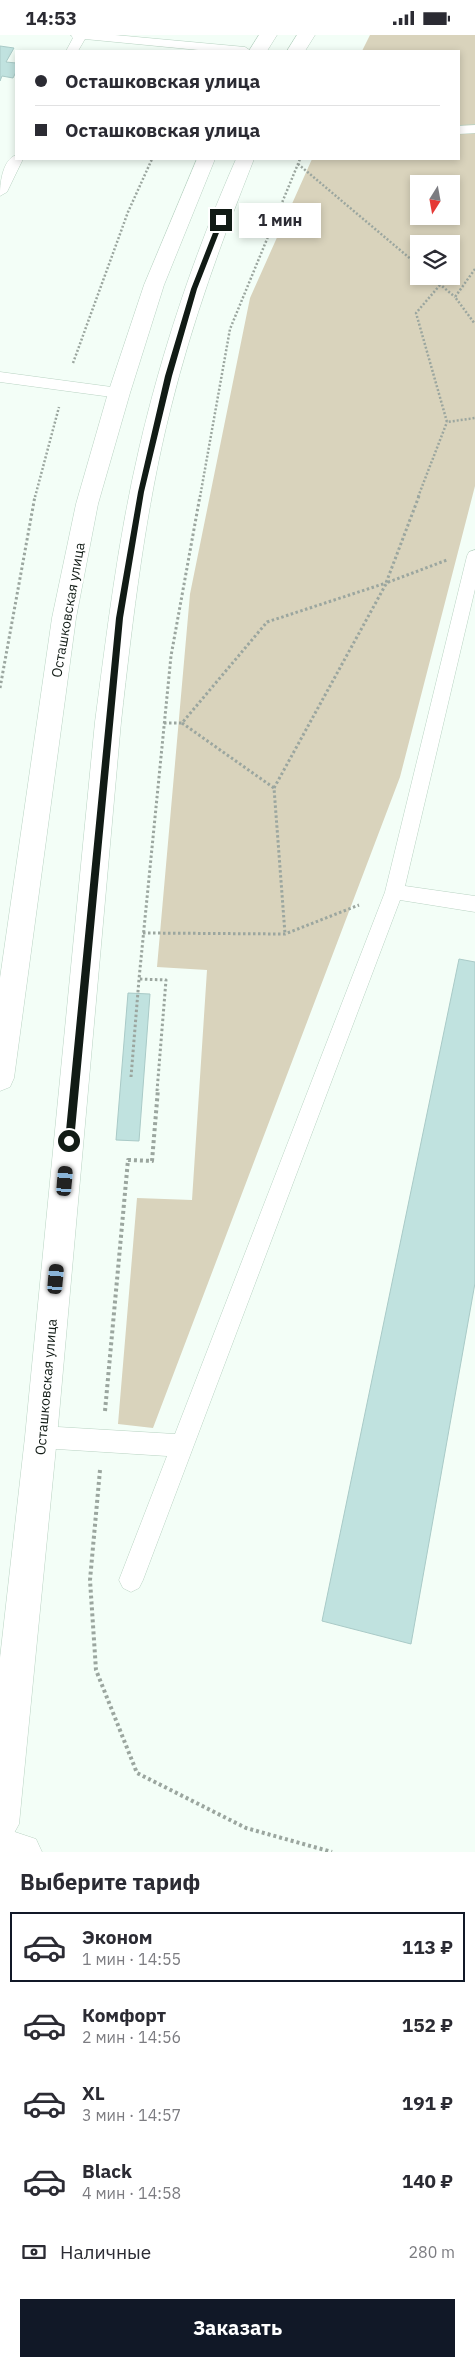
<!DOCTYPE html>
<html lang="ru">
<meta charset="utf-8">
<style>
:root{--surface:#fff;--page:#f7f7f7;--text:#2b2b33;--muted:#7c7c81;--line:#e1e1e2;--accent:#111827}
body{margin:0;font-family:"IBM Plex Sans",sans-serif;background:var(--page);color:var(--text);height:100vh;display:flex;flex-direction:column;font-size:19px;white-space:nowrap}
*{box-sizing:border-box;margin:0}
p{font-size:16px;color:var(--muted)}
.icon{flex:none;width:28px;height:28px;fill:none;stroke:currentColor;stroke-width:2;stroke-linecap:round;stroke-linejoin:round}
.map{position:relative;height:1817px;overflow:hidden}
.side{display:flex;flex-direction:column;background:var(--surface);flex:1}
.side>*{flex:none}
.hud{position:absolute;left:15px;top:15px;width:445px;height:110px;border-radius:0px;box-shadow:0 2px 8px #0003;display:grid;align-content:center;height:110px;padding:0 20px;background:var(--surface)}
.needle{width:32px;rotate:191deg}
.controls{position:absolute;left:410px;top:140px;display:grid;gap:10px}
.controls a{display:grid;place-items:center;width:50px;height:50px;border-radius:0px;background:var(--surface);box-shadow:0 2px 8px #0003;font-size:25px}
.end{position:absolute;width:22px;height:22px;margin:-11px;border:6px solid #111b15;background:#fff;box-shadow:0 0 0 2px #fff}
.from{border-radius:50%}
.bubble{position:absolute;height:35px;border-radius:0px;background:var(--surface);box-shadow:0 2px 8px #0003;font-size:16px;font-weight:700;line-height:35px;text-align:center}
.car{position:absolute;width:15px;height:30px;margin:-15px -8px;border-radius:6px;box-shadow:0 0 4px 1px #0007;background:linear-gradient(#222 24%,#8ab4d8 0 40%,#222 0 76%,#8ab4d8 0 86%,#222 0)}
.hud b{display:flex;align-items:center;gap:18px;height:48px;font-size:19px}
.hud b+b{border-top:1px solid var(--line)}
.hud i{width:12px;height:12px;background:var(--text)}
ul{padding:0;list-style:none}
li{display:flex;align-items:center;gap:15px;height:70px;margin:0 10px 8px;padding:0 10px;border:2px solid transparent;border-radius:0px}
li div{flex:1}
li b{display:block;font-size:19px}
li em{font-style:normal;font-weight:700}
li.active{border-color:var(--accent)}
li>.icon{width:45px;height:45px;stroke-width:1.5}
h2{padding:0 20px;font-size:22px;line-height:60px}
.pay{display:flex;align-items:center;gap:12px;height:55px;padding:0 20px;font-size:19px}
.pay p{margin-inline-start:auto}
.cta{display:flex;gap:10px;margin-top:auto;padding:10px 20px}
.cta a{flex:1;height:58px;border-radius:0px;background:var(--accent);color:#fff;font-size:20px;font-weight:700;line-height:58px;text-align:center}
.status{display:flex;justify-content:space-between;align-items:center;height:35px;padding:0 25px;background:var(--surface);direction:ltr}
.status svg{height:14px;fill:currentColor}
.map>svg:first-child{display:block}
.green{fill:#d9d3bc;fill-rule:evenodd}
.building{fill:#c0e2df;stroke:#a9cac7}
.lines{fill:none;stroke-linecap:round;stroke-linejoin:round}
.service-casing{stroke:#b9d3c3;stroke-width:1}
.tertiary-casing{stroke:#b9d3c3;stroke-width:1}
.secondary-casing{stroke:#b9d3c3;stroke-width:1}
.path-far2{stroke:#9ba69f;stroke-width:2.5;stroke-dasharray:2 2;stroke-linecap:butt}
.path-far1{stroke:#9ba69f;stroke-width:3;stroke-dasharray:2.5 2.5;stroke-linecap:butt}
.path{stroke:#9ba69f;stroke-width:4;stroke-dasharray:3 3;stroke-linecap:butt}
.service{fill:#fff;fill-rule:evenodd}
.tertiary{fill:#fff;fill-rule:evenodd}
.secondary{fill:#fff;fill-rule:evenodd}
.route{fill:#111b15}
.labels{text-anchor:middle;stroke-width:5;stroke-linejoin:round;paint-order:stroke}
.street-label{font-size:14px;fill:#111b15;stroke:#fff}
</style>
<div class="status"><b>14:53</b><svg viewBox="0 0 49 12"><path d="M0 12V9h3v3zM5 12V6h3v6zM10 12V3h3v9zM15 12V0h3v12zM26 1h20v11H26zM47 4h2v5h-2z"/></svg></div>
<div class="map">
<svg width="475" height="1817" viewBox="0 0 475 1817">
<rect width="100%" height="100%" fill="#f3fef7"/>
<path class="green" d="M370,0h105v451l-75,291 -247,651 -35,-4 19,-226 55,2 15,-230 -50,-3 33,-373 60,-296 62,-139h147v-108h-97zM419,149h32v32h-32zM419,209h32v32h-32z"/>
<g class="building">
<polygon points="0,11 14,13 6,27 16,28 16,37 13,43 2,41 0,46"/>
<polygon points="459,924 475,927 475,1248 411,1609 322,1586"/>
<polygon points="128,958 150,959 139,1106 116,1105"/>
</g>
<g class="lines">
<defs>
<g id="service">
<polygon points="71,0 115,0 245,12 251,16 209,16 85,4 78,16 66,16 73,3"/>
<polygon points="475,90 475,98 459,99 459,91"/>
<path d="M16,120v4h7l-16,33 -7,4c0,-12 2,-36 16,-41z"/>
<polygon points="0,337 119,353 126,358 119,363 0,347"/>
<polygon points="475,515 475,554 405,851 475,861 475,877 400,865 143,1545 139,1553 131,1557 123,1553 119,1545 167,1421 41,1413 33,1410 30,1402 33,1394 41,1391 175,1399 385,857 467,521 469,517"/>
</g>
<polygon id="tertiary" points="0,1792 36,1804 42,1817 0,1817"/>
<g id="secondary">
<polygon points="259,0 277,0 267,16 249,16"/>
<polygon points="297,0 315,0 305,16 287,16"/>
<polygon points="197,124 215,124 164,250 130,358 98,469 76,583 14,1043 10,1052 0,1056 0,943 52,583 76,469 108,358 144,250"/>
<path d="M236,124h18c-32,81 -62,163 -83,248 -26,103 -38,210 -50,315l-64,715 -38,387 -7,13 7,15h-19v-194l25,-221 70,-715c12,-91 23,-183 44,-273 23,-99 56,-197 97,-290z"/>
</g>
</defs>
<use href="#service" class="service-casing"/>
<use href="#tertiary" class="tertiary-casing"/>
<use href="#secondary" class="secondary-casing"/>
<g class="path-far2">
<polyline points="298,129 419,231"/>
<polyline points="475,234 455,262 475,289"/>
<polyline points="430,241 455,262"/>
<polyline points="440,250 416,278 447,387 475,383"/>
<polyline points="73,328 128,177 152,124"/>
<polyline points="35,462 59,372"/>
<polyline points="200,462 230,294 300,124"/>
<polyline points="418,462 447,387"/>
</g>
<g class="path-far1">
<polyline points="419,461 386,548 447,525"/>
<polyline points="0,653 35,461"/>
<polyline points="164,688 182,688 267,587 386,548"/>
<polyline points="182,688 274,753 285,899"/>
<polyline points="274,753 386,549"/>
<polyline points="143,898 285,899 359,870"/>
<polyline points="131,1042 139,944"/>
<polyline points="157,1056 166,945 139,944 171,621 200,461"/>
</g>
<g class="path">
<polyline points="105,1376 128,1125 152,1126 158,1054"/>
<polyline points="100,1435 90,1545 96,1635 137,1738 246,1793 332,1817"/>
</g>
<use href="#service" class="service"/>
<use href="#tertiary" class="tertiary"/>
<use href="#secondary" class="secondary"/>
</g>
<polygon class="route" points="221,183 224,185 197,254 172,341 144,457 123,583 74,1106 69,1110 65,1106 116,583 138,457 165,341 191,254 218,185"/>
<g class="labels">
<g class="street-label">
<text transform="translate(68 575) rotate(-80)" y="5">Осташковская улица</text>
<text transform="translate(46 1352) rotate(-85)" y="5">Осташковская улица</text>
</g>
</g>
</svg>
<div class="controls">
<a><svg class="needle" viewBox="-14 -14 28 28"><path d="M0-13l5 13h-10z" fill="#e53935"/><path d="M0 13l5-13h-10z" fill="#7c7c81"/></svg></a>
<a><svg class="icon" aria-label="layers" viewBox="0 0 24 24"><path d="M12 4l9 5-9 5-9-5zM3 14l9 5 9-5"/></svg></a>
</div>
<i class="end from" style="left:69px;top:1106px"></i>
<i class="end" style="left:221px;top:185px"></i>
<div class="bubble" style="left:239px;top:168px;width:82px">1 мин</div>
<i class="car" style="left:65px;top:1146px;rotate:5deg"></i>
<i class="car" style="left:56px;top:1244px;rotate:5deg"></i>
<div class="hud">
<b><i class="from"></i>Осташковская улица</b>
<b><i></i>Осташковская улица</b>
</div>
</div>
<section class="side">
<h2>Выберите тариф</h2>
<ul>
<li class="active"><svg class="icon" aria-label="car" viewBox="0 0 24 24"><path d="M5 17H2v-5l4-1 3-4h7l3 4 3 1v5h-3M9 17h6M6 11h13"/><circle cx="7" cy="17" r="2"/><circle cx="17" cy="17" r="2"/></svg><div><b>Эконом</b><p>1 мин · 14:55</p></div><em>113 ₽</em></li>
<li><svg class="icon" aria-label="car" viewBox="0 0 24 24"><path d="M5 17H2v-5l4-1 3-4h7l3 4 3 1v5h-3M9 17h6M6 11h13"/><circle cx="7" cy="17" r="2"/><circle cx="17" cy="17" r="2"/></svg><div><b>Комфорт</b><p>2 мин · 14:56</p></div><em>152 ₽</em></li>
<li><svg class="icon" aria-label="car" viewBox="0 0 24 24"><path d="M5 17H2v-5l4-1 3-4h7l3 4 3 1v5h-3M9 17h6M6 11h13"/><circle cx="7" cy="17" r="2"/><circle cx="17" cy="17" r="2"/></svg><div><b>XL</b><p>3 мин · 14:57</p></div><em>191 ₽</em></li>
<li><svg class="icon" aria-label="car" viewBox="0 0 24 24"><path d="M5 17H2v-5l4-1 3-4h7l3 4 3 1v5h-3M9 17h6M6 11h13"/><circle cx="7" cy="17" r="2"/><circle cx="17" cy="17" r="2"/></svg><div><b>Black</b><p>4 мин · 14:58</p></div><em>140 ₽</em></li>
</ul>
<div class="pay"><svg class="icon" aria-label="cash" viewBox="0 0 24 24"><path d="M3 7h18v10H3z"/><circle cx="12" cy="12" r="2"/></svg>Наличные<p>280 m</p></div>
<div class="cta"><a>Заказать</a></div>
</section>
